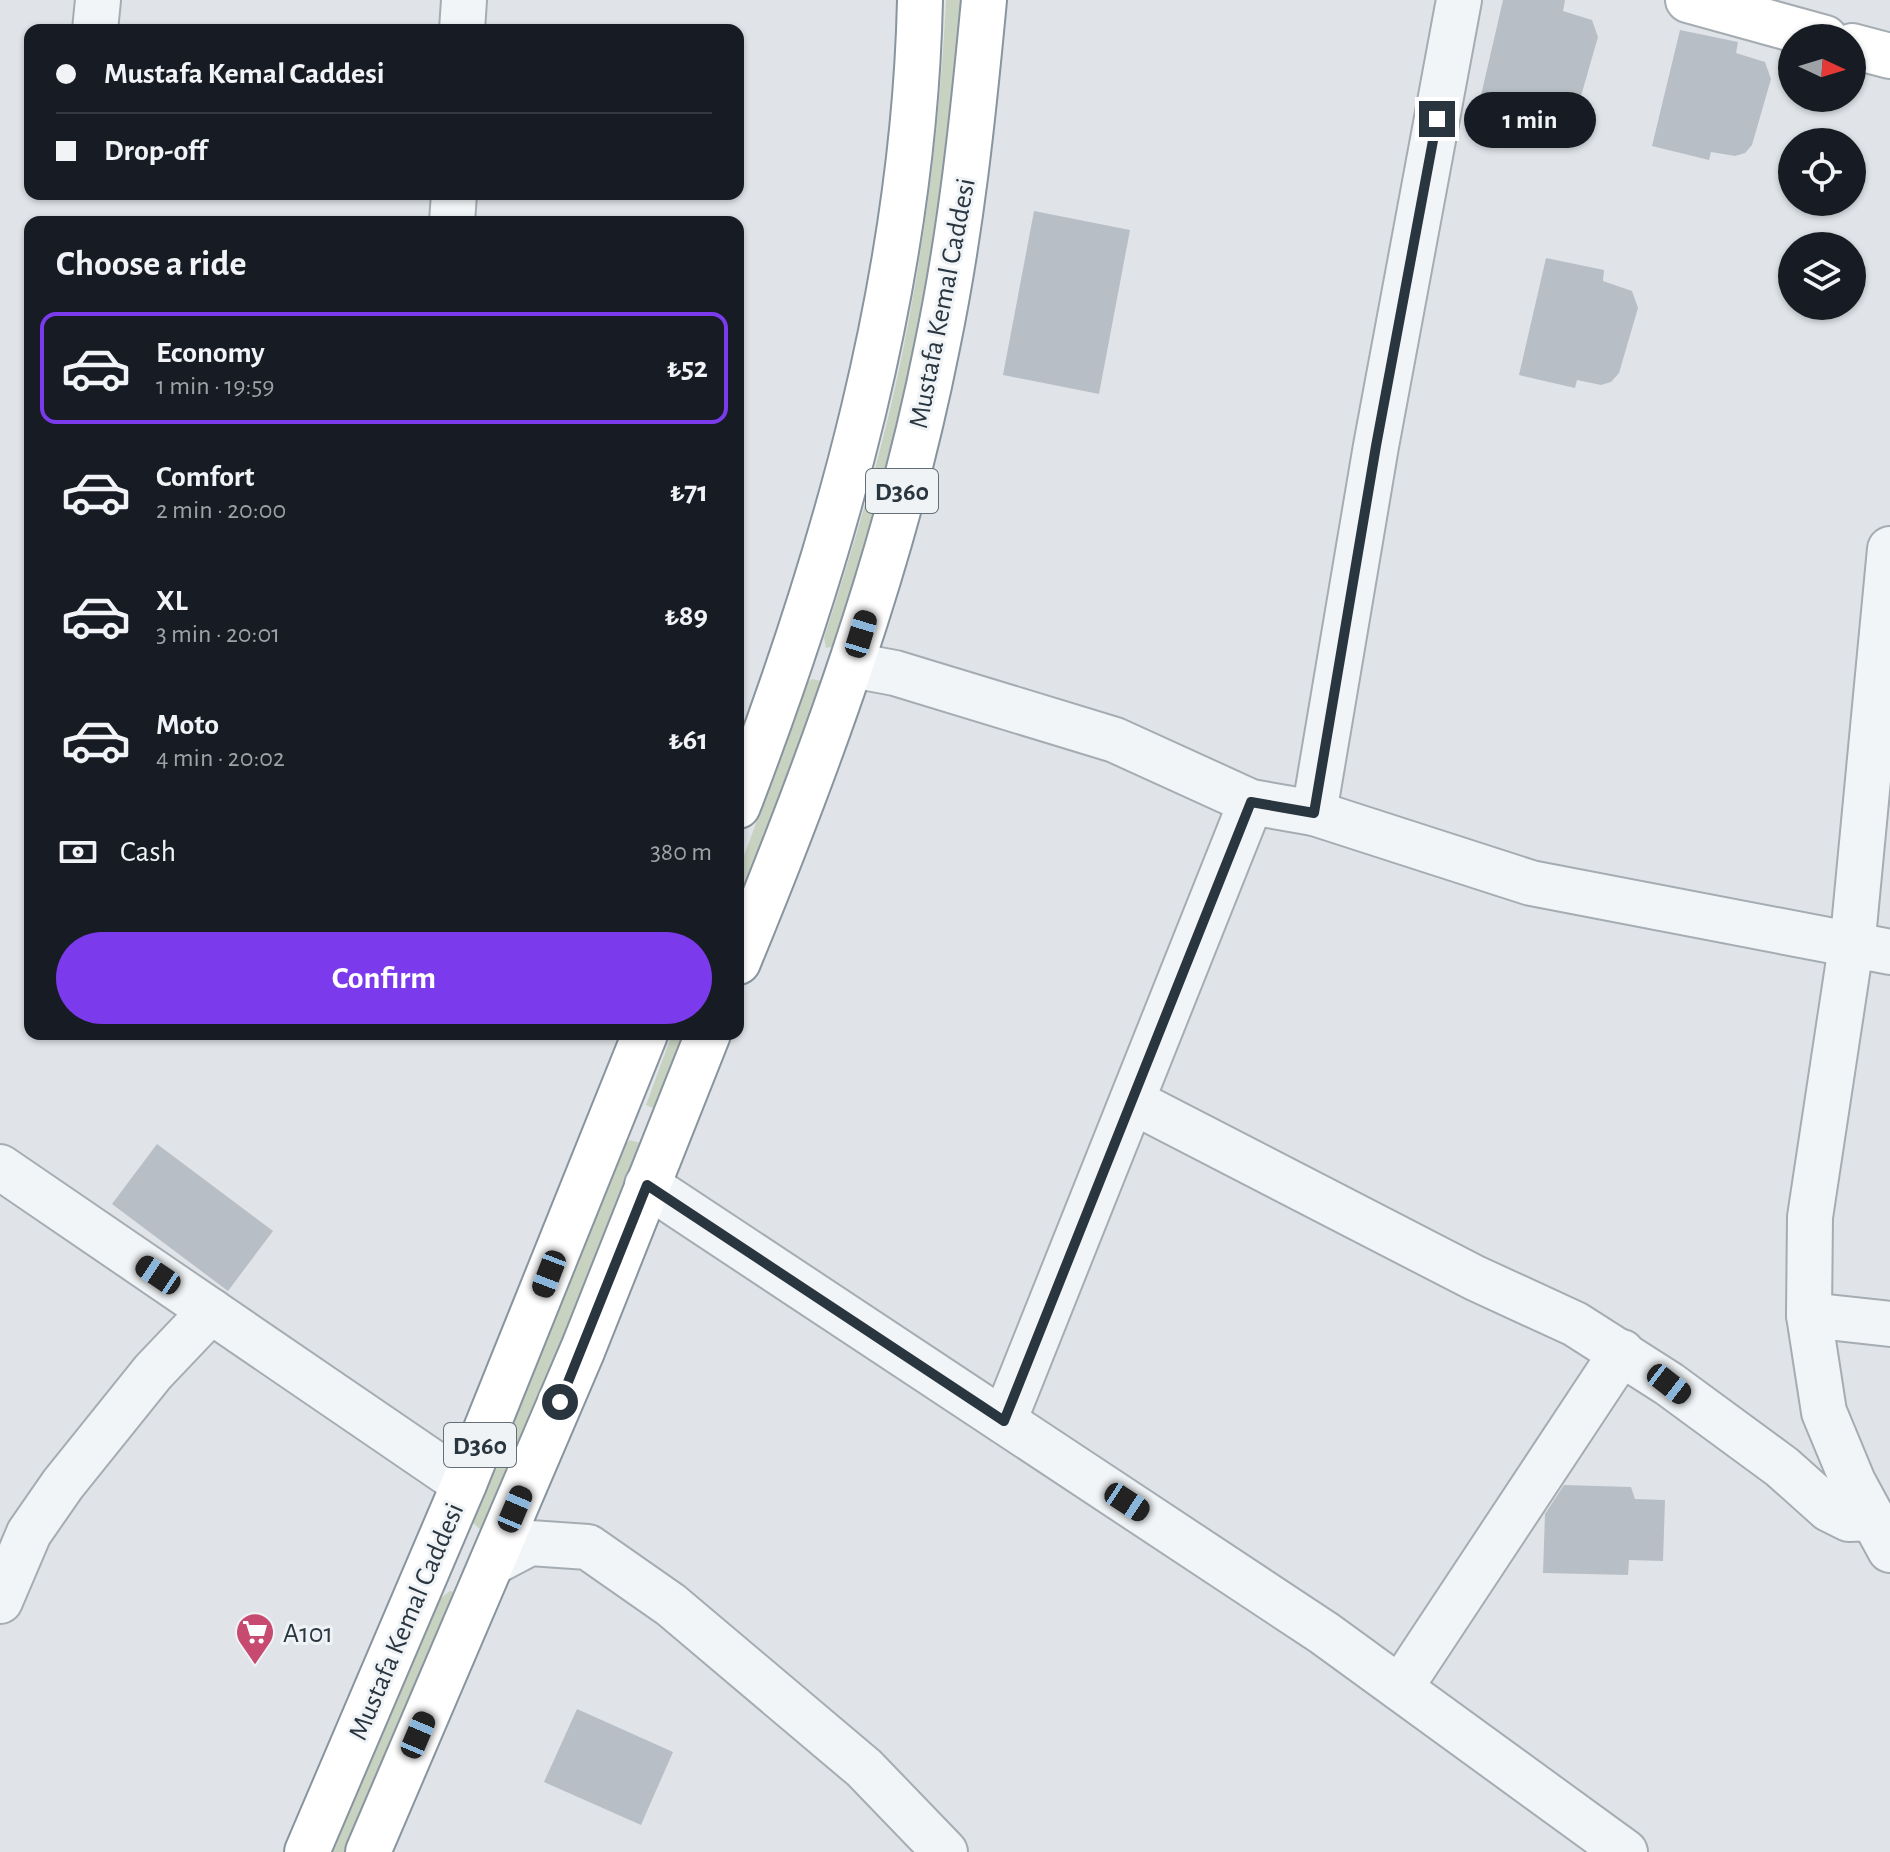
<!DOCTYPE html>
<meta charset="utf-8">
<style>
:root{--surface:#171b24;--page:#20242c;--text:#f1f3f6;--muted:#9ea1a6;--line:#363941;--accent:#7c3aed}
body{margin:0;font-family:"Alegreya Sans",sans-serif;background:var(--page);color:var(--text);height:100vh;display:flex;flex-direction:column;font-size:30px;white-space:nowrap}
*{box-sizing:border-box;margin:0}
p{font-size:26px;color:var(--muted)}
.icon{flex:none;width:44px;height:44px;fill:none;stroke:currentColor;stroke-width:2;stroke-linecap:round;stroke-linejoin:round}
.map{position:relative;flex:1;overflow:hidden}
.drawer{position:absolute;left:24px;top:216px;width:720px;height:824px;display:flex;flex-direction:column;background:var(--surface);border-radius:16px;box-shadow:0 2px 6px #0004}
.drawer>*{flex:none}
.top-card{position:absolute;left:24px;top:24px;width:720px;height:176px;border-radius:16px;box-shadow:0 2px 6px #0004;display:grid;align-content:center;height:176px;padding:0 32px;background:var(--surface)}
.needle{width:52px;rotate:94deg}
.fabs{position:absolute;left:1778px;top:24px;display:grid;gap:16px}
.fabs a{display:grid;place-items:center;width:88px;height:88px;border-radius:50%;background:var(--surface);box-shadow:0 2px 6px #0004;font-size:40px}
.end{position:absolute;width:36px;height:36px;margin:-18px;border:10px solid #29353f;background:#fff;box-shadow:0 0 0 4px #fff}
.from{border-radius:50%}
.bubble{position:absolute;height:56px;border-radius:28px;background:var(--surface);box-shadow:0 2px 6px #0004;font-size:26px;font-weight:700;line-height:56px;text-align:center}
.car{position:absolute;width:24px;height:48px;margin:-24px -12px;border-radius:10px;box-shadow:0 0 6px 2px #0007;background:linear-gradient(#222 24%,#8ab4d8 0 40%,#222 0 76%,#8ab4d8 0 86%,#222 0)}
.top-card b{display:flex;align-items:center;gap:28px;height:76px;font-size:30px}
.top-card b+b{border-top:2px solid var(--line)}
.top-card i{width:20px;height:20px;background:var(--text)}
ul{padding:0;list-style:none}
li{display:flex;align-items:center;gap:24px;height:112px;margin:0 16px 12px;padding:0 16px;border:4px solid transparent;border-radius:16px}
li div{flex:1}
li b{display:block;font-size:30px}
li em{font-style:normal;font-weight:700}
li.active{border-color:var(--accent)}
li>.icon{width:72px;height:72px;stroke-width:1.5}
h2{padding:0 32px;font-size:36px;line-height:96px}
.pay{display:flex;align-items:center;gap:20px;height:88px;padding:0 32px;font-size:30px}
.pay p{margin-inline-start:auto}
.action{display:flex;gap:16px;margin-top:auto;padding:16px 32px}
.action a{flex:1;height:92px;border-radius:48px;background:var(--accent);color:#fff;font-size:32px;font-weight:700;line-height:92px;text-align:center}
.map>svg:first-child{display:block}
.green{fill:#c8d2c1}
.building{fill:#b7bec5}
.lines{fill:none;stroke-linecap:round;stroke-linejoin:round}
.street-casing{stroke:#a5acb2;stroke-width:48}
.secondary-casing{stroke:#a5acb2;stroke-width:48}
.highway-casing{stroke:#88949e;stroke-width:48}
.street{stroke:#f2f5f7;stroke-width:44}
.secondary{stroke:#fff;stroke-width:44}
.highway{stroke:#fff;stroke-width:44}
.route{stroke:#29353f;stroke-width:10}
.labels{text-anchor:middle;stroke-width:6;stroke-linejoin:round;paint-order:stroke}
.shield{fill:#eff3f6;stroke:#646e76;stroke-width:2}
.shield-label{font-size:26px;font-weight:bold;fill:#29353f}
.street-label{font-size:28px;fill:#29353f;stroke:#eff3f6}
.poi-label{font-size:28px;fill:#29353f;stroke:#eff3f6;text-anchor:start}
</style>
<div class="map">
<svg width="1890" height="1852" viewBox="0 0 1890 1852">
<rect width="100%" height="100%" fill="#e0e4e8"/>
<g class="green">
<path d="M946,0h15l-2,49 -22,177 -27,161 -17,74 -58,185 -9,2 -2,-10c28,-87 55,-175 74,-264 26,-122 42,-249 48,-374z"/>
<polygon points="812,679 821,681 821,688 738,909 738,872 808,682"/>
<polygon points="672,1034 688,1034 655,1109 646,1105"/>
<polygon points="630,1140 640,1143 640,1151 486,1527 481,1530 473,1523 476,1510 626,1144"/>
<polygon points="450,1591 455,1592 454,1605 346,1852 329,1852 441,1598"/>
</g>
<g class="building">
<polygon points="1503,0 1565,0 1563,11 1592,20 1598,37 1579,103 1571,111 1562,114 1537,109 1536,117 1479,104"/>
<polygon points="1680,30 1738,42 1736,53 1765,62 1771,79 1752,145 1745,153 1735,156 1711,152 1709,160 1652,146"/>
<polygon points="1034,211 1130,230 1099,394 1003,375"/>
<polygon points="1546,258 1604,270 1603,281 1632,291 1638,308 1619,373 1611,382 1601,385 1577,380 1575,388 1519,375"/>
<polygon points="157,1144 273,1231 228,1291 112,1204"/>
<polygon points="1564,1485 1631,1487 1635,1499 1665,1500 1663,1561 1629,1560 1628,1575 1543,1573 1545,1514"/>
<polygon points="577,1709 673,1752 641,1825 544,1782"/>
</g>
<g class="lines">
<defs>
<g id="street">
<polyline points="95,30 98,0"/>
<polyline points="462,30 464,0"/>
<polyline points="452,222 454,194"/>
<polyline points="1890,549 1854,927 1810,1217 1809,1315 1824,1412 1853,1482 1890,1550"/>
<polyline points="852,665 895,673 1115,740 1251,802 1314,813 1531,883 1890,952"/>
<polyline points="1314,813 1376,446 1459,0"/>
<polyline points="1132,1101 1475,1278 1575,1324 1669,1384 1782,1467 1829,1509 1849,1519 1873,1518"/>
<polyline points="0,1167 464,1484"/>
<polyline points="647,1185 1324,1633 1625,1852"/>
<polyline points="1809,1315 1890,1324"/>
<polyline points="1004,1421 1251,802"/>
<polyline points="492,1563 530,1543 588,1547 671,1605 864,1768 945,1852"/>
<polyline points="0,1601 29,1533 63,1484 153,1372 211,1311"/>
<polyline points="1400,1688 1622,1352"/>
</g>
<g id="secondary">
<polyline points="1688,0 1825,38"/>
<polyline points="1852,46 1890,56"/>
</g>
<g id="highway">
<path d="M738,806c98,-256 176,-530 182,-806"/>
<path d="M738,962c82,-199 157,-403 199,-615 24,-115 36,-230 47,-347"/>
<polyline points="307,1852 464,1484 645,1034"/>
<polyline points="368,1852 583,1349 708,1034"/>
</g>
</defs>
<use href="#street" class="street-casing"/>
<use href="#secondary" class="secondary-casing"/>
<use href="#highway" class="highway-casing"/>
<use href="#street" class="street"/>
<use href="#secondary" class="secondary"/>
<use href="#highway" class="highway"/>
</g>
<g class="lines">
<polyline class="route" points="560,1402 647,1185 1004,1421 1251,802 1314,813 1376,446 1437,119"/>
</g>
<defs>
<symbol id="supermarket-pin" viewBox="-11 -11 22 30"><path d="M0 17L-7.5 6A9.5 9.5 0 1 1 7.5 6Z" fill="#c74b71" stroke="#eff3f6"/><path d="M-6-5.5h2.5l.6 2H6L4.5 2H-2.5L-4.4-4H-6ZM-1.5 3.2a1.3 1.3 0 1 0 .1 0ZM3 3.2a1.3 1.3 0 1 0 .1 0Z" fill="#fff"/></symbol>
</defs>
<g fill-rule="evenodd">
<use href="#supermarket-pin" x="233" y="1610" width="44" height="60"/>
</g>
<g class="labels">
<g class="shield">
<rect x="866" y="469" width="72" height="44" rx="6"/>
<rect x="444" y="1423" width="72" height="44" rx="6"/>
</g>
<g class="shield-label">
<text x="902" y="500">D360</text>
<text x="480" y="1454">D360</text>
</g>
<g class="street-label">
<text transform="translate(941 303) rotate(-79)" y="10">Mustafa Kemal Caddesi</text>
<text transform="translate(405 1621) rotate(-67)" y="10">Mustafa Kemal Caddesi</text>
</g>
<g class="poi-label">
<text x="283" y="1642">A101</text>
</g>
</g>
</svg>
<div class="fabs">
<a><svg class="needle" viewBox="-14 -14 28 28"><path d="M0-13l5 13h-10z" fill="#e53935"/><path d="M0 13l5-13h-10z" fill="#9ea1a6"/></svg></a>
<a><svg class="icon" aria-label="locate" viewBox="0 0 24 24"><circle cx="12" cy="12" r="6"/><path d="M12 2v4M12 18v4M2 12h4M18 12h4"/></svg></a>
<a><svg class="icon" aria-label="layers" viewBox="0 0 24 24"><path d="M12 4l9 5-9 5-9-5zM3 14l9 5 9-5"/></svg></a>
</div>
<i class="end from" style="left:560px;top:1402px"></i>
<i class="end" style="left:1437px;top:119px"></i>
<div class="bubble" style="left:1464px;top:92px;width:132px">1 min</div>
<i class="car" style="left:861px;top:634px;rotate:17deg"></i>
<i class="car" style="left:549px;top:1274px;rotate:201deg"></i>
<i class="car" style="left:158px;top:1275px;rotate:304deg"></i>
<i class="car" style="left:1669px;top:1384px;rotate:128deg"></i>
<i class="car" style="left:1127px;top:1502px;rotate:123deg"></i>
<i class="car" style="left:515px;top:1509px;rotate:23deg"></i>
<i class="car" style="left:418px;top:1735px;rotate:23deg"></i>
<div class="top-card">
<b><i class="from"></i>Mustafa Kemal Caddesi</b>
<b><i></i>Drop-off</b>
</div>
<section class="drawer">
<h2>Choose a ride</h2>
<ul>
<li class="active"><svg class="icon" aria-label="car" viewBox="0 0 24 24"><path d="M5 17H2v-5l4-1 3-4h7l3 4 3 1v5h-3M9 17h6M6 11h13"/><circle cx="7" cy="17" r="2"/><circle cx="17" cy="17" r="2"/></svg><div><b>Economy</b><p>1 min · 19:59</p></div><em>₺52</em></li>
<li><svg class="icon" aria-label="car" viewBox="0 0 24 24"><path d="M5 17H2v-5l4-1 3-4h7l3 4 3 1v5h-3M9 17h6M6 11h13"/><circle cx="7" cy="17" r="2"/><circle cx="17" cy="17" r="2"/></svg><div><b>Comfort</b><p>2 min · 20:00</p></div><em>₺71</em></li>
<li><svg class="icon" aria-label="car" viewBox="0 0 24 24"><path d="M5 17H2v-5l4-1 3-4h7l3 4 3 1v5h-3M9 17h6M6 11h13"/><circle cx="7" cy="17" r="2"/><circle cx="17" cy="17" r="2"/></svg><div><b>XL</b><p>3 min · 20:01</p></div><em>₺89</em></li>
<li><svg class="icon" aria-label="car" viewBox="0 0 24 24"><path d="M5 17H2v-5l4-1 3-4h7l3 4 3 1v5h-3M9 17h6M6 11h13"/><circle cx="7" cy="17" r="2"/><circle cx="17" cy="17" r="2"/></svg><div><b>Moto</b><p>4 min · 20:02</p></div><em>₺61</em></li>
</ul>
<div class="pay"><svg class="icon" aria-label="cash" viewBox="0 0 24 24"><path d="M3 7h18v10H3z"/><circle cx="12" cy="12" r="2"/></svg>Cash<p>380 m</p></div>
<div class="action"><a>Confirm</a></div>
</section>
</div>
